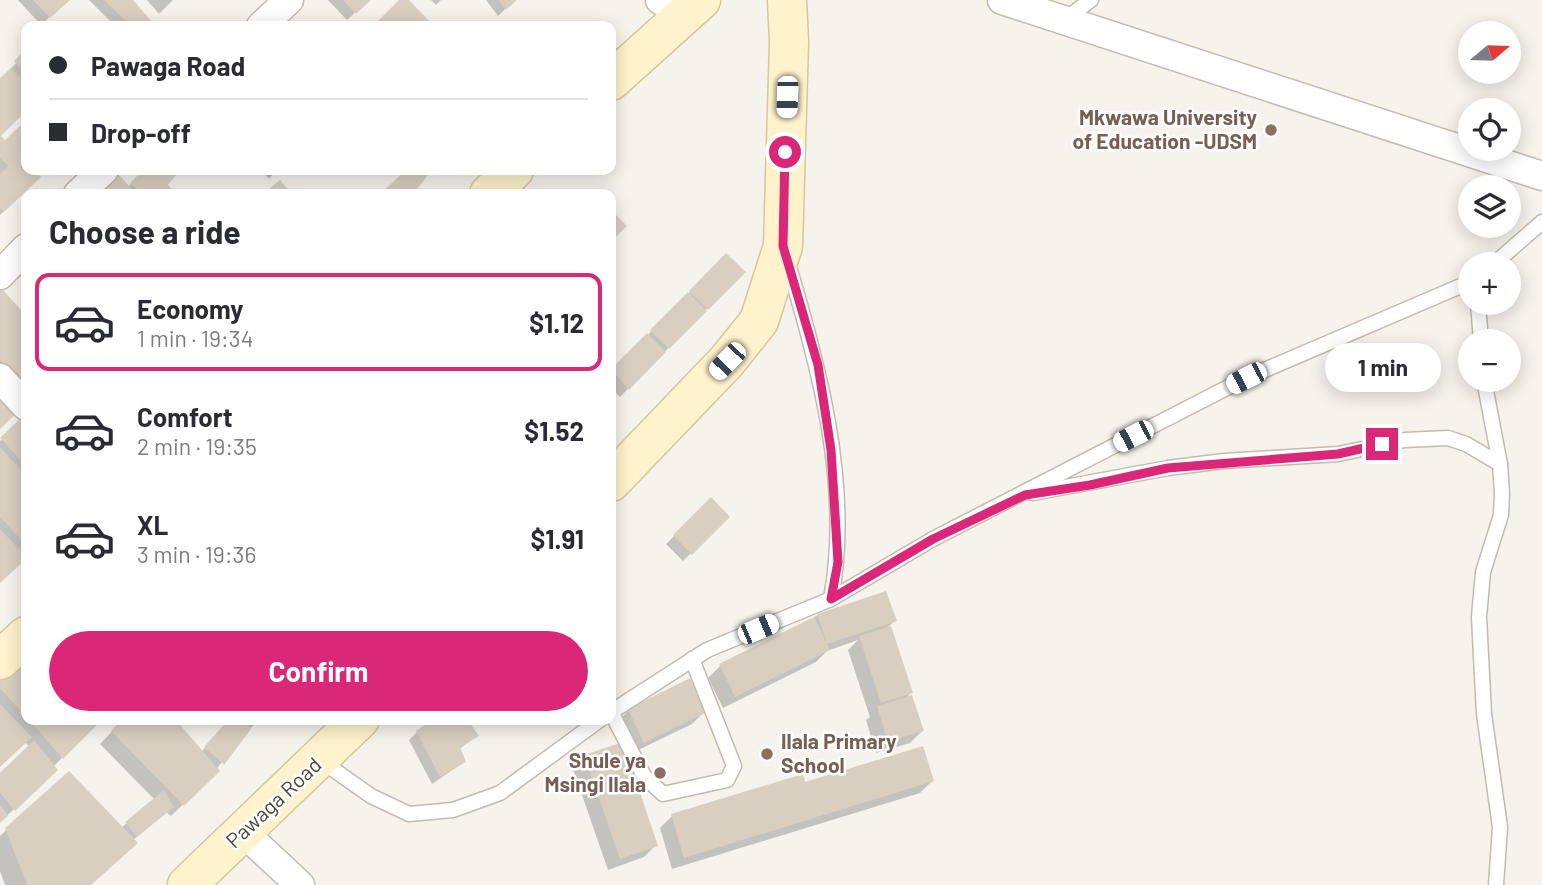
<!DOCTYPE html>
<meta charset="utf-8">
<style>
:root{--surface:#fff;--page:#f7f7f7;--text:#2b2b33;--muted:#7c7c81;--line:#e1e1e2;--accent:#db2777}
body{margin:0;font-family:Barlow,sans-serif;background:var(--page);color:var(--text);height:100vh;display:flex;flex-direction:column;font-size:26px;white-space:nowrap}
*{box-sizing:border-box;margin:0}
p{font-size:23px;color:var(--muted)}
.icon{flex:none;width:38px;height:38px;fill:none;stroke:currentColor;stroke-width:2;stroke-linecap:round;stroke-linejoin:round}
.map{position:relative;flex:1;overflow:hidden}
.side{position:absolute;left:21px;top:189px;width:595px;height:536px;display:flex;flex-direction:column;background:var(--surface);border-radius:14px;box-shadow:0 4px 18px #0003}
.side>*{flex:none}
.banner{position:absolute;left:21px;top:21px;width:595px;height:154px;border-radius:14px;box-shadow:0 4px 18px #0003;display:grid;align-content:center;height:154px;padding:0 28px;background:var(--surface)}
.needle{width:46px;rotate:71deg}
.fabs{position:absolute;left:1458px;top:21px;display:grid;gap:14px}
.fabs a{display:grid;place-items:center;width:63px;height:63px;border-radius:50%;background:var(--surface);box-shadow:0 4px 18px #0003;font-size:35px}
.end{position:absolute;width:32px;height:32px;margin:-16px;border:9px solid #db2777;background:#fff;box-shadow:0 0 0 4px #fff}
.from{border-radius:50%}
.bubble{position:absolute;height:49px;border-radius:24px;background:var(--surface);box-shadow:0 4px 18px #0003;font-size:23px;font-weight:700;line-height:49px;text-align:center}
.car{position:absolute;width:21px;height:42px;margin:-21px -10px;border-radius:9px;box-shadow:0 0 5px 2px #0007;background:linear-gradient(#fff 24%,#345 0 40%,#fff 0 76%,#345 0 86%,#fff 0)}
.banner b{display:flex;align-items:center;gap:24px;height:66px;font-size:26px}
.banner b+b{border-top:2px solid var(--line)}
.banner i{width:18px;height:18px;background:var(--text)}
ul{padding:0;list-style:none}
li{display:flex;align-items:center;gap:21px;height:98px;margin:0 14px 10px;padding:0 14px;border:4px solid transparent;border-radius:14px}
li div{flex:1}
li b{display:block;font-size:26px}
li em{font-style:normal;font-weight:700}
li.active{border-color:var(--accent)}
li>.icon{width:63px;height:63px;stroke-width:1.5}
h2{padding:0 28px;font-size:32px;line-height:84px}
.cta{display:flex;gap:14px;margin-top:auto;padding:14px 28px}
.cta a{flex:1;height:80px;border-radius:42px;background:var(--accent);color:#fff;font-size:28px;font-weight:700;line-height:80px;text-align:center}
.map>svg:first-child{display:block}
.shadow{fill:#0003}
.building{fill:#d8cfc1}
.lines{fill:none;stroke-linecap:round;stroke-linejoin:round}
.lane-casing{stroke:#c2bbae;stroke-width:17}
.street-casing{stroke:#c2bbae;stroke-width:31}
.secondary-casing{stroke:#d6c79b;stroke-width:41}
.lane{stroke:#fff;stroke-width:14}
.street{stroke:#fff;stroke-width:28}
.secondary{stroke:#fff3cd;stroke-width:38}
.route{stroke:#db2777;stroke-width:9}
.education-dot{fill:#8d6e63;stroke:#fff;stroke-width:2.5}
.labels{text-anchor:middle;stroke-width:5;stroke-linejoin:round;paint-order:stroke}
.education-label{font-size:21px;font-weight:bold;fill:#785e54;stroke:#fff;text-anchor:end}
.street-label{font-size:21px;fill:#4b4439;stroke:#fff}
</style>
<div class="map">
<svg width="1542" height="885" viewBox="0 0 1542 885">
<rect width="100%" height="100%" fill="#f6f3ec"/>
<g class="shadow">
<polygon points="18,0 68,0 41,25"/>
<polygon points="89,0 130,0 152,24 115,26"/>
<polygon points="147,0 173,0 159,14"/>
<polygon points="328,0 369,0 347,20"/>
<polygon points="431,0 441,0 436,5"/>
<polygon points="486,0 515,0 498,16"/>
<polygon points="26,52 26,109 0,134 0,81"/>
<polygon points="26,123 26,170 36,170 34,172 38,177 0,215 0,138 5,143"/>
<polygon points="145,170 154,175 159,170 176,170 166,185 172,191 170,194 101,194 119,177 128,187"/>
<polygon points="261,170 277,170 269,179"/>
<polygon points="726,256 743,272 620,397 611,388 611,372"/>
<polygon points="0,289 26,317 26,401 0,427"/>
<polygon points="26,416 26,557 0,582 0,441"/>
<polygon points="711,500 728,517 683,561 666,544"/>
<polygon points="818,615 895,620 889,626 911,693 904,700 922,731 910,743 876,753 866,720 870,717 848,650 858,640 827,651 816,662 723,708 708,678 720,666"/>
<polygon points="26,656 26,719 93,719 96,723 53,767 56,770 0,822 0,775 30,747 25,742 0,766 0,681"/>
<polygon points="629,710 704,712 692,724 632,753 617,722"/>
<polygon points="124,719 201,752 232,719 262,719 249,729 205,783 171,816 166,812 133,840 90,885 5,885 0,871 0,836 6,830 121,828 155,800 100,744"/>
<polygon points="417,732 477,736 459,749 464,762 432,784 409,740"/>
<polygon points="585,757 656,845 644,857 608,870 573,769"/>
<polygon points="932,781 920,793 672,869 660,828 672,816 804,784"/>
</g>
<g class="building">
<polygon points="33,0 70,0 50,18"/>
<polygon points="104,0 133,0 154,24 131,26"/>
<polygon points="343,0 371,0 356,14"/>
<polygon points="399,0 409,0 430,22 426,26 376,26 375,24"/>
<polygon points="499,0 517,0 506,10"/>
<polygon points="26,49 26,75 14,61"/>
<polygon points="11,68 26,84 26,111 1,136 5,140 26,120 26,170 38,170 36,172 41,177 4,212 0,208 0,174 8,166 0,158 0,78"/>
<polygon points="143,170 155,173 157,170 180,170 168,185 174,191 172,194 143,194 130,183"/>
<polygon points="406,170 423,170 428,175 413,194 380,194"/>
<polygon points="119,175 137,194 98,194"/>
<polygon points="280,180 292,194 263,194"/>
<polygon points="611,210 627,226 611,242"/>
<polygon points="726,253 746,272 708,310 689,291"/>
<polygon points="0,287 26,315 26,388 0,360"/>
<polygon points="688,292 707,311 669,349 650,330"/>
<polygon points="647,333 666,352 629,390 611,369"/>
<polygon points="0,375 26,404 0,429"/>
<polygon points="26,413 26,466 0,438"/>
<polygon points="0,447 26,476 26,545 0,517"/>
<polygon points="711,497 730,517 692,555 673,535"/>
<polygon points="0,529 26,556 26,559 0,583"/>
<polygon points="886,591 897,621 827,644 817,614"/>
<polygon points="814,617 830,650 735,697 719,664"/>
<polygon points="891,626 913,693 881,703 859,636"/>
<polygon points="26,654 26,717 0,688 0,679"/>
<polygon points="690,678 707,712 644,743 628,709"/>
<polygon points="912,695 924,731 888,742 877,706"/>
<polygon points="0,704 32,737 0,767"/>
<polygon points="28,719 95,719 99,723 63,759"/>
<polygon points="122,719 175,719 220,771 184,806 111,731"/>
<polygon points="229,719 243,719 251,729 224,765 204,747"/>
<polygon points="433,719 467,719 479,736 460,747 466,762 440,777 416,731"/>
<polygon points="34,740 58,770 15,811 0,793 0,773"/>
<polygon points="623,742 658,846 620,859 584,755"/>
<polygon points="923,746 934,781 684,858 671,814 803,774 805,782"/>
<polygon points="69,771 138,843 91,885 27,885 5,828"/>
<polygon points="164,790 174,807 137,837 125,822"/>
<polygon points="0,804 8,816 0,823"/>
</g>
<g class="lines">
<defs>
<g id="lane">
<polyline points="1064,20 1091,0"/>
<path d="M787,260c32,108 65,226 44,339"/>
<polyline points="1494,264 1542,222"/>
<polyline points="1478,303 1481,341"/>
<polyline points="1484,380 1500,464 1502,493 1501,515 1483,572 1479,617 1484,714 1500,827 1496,885"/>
<polyline points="1033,493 1168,468 1224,461 1338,454 1405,440 1448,438 1466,444 1500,464"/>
<polyline points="611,712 707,650 831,599 933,539 1246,378 1470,282"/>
<polyline points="611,712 644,776 663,794 727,780 734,766 692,659"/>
<polyline points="320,760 371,796 409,814 453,810 500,793 601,719"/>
</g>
<g id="street">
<polyline points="660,0 689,12"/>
<polyline points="1002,0 1542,176"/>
<polyline points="261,26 289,0"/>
<polyline points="78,194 104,170"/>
<polyline points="0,275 26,248"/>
<polyline points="0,378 26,406"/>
<polyline points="243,832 300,885"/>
</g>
<g id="secondary">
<polyline points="611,81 701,0"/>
<polyline points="489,194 514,170"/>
<polyline points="611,482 727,361 759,321 783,246 789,42 787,0"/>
<polyline points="0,660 26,636"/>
<polyline points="187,885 360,719"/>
</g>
</defs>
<use href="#lane" class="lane-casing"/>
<use href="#street" class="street-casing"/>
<use href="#secondary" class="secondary-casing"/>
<use href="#lane" class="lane"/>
<use href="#street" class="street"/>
<use href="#secondary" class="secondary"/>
</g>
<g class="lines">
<polyline class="route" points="785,152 783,246 818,365 831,450 838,562 831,599 933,539 1025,495 1090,485 1168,468 1338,454 1382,444"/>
</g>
<g class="education-dot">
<circle cx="1271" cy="130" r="7"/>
<circle cx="767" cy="754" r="7"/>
<circle cx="660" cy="773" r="7"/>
</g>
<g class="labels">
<g class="education-label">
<text x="1257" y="125">Mkwawa University<tspan x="1257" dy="24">of Education -UDSM</tspan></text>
<text x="781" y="749" text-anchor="start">Ilala Primary<tspan x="781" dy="24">School</tspan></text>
<text x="646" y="768">Shule ya<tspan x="646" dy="24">Msingi Ilala</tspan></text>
</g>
<g class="street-label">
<text transform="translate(274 803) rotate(-43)" y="7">Pawaga Road</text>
</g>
</g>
</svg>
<div class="fabs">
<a><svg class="needle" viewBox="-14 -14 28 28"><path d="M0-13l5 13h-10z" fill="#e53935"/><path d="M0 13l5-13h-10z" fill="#7c7c81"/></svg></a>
<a><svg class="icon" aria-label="locate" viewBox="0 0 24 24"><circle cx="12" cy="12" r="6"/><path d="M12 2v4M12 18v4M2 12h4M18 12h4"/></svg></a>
<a><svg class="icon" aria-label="layers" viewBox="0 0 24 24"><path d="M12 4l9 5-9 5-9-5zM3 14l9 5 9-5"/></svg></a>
<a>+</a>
<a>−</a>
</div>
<i class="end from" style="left:785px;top:152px"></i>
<i class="end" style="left:1382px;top:444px"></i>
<div class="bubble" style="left:1325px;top:343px;width:116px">1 min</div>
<i class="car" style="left:787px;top:97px;rotate:182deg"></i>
<i class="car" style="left:727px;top:361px;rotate:224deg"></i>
<i class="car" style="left:1246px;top:378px;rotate:243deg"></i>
<i class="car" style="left:1133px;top:436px;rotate:243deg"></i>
<i class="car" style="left:758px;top:629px;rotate:67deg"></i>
<div class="banner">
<b><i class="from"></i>Pawaga Road</b>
<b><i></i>Drop-off</b>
</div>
<section class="side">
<h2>Choose a ride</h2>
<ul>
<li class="active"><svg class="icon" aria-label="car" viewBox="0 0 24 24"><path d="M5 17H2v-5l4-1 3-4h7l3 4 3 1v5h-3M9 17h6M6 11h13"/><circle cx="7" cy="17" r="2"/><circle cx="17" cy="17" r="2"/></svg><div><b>Economy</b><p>1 min · 19:34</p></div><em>$1.12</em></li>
<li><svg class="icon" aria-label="car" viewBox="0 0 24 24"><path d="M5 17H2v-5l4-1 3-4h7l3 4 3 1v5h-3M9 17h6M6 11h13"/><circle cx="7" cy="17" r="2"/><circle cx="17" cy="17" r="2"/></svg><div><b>Comfort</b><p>2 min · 19:35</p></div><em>$1.52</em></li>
<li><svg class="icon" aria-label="car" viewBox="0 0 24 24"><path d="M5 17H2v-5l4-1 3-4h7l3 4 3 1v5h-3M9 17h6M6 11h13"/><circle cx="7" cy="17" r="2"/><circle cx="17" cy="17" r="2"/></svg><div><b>XL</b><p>3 min · 19:36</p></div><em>$1.91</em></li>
</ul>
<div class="cta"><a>Confirm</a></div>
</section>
</div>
